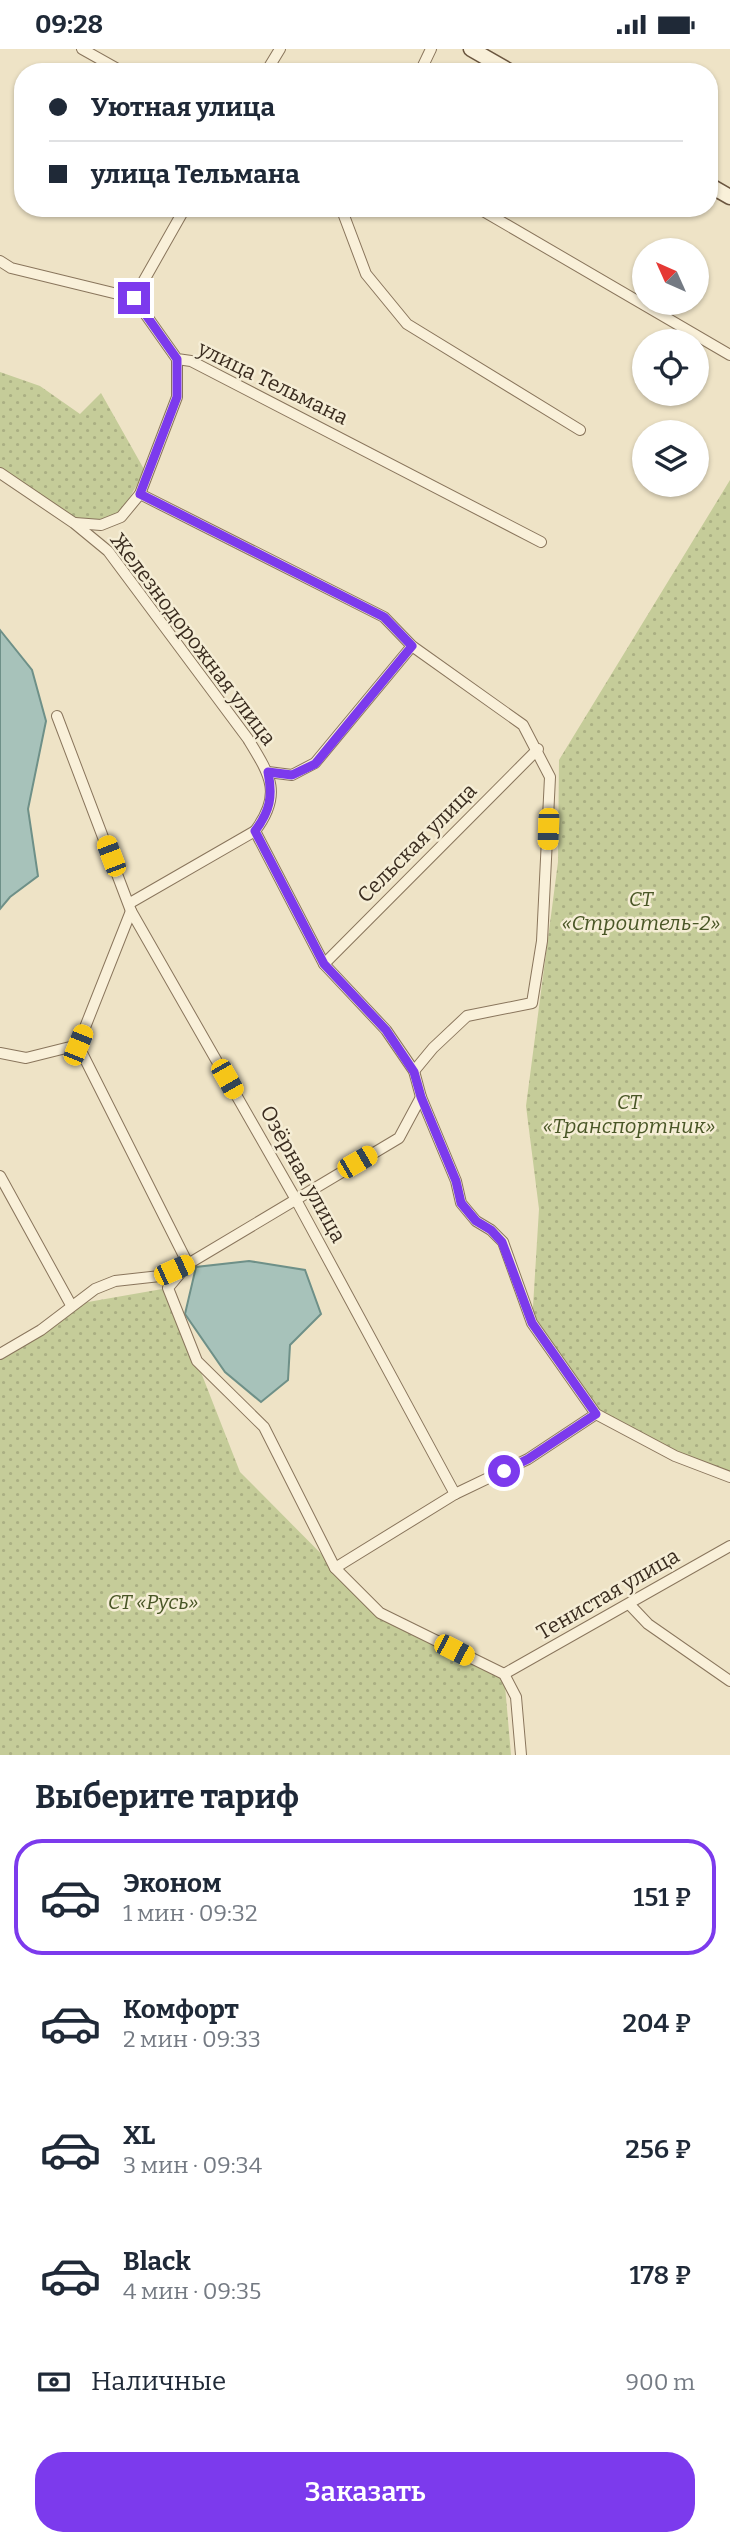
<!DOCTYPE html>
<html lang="ru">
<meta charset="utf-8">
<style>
:root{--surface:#fff;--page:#f2f2f3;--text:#1f2937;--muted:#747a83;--line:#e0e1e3;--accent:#7c3aed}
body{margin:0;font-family:Bitter,serif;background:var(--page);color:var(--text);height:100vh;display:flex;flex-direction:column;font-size:26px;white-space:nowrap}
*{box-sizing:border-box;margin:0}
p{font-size:23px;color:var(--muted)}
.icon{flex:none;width:38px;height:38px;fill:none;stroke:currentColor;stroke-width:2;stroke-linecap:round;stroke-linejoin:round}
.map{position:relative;height:1706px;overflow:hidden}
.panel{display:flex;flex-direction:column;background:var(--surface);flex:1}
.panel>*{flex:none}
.hud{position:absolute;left:14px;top:14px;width:704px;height:154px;border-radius:28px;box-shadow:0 2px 5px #0004;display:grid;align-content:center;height:154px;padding:0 35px;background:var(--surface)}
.needle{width:46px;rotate:315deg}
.buttons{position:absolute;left:632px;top:189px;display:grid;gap:14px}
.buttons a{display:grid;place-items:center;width:77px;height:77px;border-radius:50%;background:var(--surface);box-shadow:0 2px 5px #0004;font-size:35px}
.end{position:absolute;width:32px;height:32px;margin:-16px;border:9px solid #7c3aed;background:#fff;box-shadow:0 0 0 4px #fff}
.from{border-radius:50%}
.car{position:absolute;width:21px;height:42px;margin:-21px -10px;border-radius:9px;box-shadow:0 0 5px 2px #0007;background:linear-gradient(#f5c518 24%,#345 0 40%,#f5c518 0 76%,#345 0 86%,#f5c518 0)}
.hud b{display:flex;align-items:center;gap:24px;height:66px;font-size:26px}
.hud b+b{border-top:2px solid var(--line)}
.hud i{width:18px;height:18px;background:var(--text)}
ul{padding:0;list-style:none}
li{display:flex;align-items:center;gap:21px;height:116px;margin:0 14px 10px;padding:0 21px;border:4px solid transparent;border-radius:28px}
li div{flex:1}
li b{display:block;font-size:26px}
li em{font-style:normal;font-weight:600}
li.selected{border-color:var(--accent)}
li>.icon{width:63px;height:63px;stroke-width:1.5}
h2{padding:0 35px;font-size:32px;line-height:84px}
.pay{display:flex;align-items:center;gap:18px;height:77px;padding:0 35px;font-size:26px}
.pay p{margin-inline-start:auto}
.primary-button{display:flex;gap:14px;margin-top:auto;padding:14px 35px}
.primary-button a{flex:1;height:80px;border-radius:28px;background:var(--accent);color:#fff;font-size:28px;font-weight:600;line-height:80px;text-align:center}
.status{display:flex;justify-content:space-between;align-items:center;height:49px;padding:0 35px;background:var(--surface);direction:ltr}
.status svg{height:19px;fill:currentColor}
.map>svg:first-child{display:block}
.garden{fill:url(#garden-dots)}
.water{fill:#a7c2ba;stroke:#6e9088;stroke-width:2}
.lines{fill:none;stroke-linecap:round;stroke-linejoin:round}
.street-casing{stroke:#89755c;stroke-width:12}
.secondary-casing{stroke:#6b563f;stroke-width:17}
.street{stroke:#f9f0d9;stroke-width:10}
.secondary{stroke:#f9f0d9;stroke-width:14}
.route{stroke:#7c3aed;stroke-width:9}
.labels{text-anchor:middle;stroke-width:5;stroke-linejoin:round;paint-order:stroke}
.street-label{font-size:21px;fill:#3a2c1f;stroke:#f5edd5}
.park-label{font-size:21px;font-style:italic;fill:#495626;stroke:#f5edd5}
</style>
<div class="status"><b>09:28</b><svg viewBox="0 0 49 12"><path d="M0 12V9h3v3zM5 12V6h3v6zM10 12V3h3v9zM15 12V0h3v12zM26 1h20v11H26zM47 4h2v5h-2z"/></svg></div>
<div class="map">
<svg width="730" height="1706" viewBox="0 0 730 1706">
<defs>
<pattern id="garden-dots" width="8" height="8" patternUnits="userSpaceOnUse" patternTransform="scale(1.75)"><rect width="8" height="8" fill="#c5cc99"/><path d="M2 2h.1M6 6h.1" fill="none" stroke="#aaaf83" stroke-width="1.8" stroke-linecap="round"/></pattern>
</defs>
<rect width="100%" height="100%" fill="#eee3c6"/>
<g class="garden">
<polygon points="0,323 40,337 80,365 101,344 145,422 127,453 113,469 74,474 0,424"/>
<polygon points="730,431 730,1425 675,1407 596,1365 532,1274 539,1160 526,1057 558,813 559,711"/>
<polygon points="168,1239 240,1423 380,1564 504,1625 511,1706 0,1706 0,1305 71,1256"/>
</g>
<g class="water">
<polygon points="0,581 32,621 46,672 28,760 38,827 10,848 0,860"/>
<polygon points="249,1212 305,1221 321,1265 290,1296 288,1331 261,1353 225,1323 185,1265 196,1218"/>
</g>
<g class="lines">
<defs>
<g id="street">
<polyline points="82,0 123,23"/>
<polyline points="266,23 280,0"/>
<polyline points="420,23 431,0"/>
<polyline points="478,159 730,306"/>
<polyline points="343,164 366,225 407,275 580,381"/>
<polyline points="0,212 11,219 134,249 177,310 191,312 541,493"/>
<polyline points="134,249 185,159"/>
<path d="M0,424l74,50 34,28 140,188c22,36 35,55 7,92l69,133 62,66 28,41 7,26 35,84 5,22 15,18 15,9 12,12 29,81 64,91 79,42 55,21"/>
<polyline points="140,445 384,568 412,597 523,676 550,728 542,892 532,954 467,967 433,999 414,1022"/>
<polyline points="75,474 101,476 121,468 140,445 177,348 177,310"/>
<polyline points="57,667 131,862 295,1149 455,1445"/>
<polyline points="268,723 292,726 315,714 412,597"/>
<polyline points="130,854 255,782"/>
<polyline points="324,915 538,700"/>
<polyline points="78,996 188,1215 168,1239 197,1312 264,1378 335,1519 380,1564 504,1625 516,1648 521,1706"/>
<polyline points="0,1004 26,1009 78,996 131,862"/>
<polyline points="0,1127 71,1256"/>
<polyline points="0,1305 41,1281 95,1240 115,1232 160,1227 188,1215 399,1089 421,1048"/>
<polyline points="335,1519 455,1445 528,1410 596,1365"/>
<polyline points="630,1556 648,1575 730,1632"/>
<polyline points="504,1625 730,1497"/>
</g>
<g id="secondary">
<polyline points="471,0 511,23"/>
<polyline points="709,136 730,148"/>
</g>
</defs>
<use href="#street" class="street-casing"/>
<use href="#secondary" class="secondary-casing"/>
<use href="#street" class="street"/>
<use href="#secondary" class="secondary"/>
</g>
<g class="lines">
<path class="route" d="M134,249l43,61v38l-37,97 244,123 28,29 -97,118 -23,11 -24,-3c5,25 2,39 -13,59l69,133 62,66 28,42 7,25 35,84 5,22 15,18 15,9 11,12 30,81 64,91 -68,45 -24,12"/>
</g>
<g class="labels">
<g class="street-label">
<text transform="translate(273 334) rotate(26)" y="7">улица Тельмана</text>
<text transform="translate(193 590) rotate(53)" y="7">Железнодорожная улица</text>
<text transform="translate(417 794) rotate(-45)" y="7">Сельская улица</text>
<text transform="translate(303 1125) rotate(61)" y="7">Озёрная улица</text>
<text transform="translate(608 1545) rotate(-30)" y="7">Тенистая улица</text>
</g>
<g class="park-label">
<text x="641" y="857">СТ<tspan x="641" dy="24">«Строитель-2»</tspan></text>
<text x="629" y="1060">СТ<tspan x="629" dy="24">«Транспортник»</tspan></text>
<text x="153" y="1560">СТ «Русь»</text>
</g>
</g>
</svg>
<div class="buttons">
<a><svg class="needle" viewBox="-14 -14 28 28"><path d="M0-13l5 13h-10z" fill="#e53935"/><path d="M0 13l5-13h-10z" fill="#747a83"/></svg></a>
<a><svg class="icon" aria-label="locate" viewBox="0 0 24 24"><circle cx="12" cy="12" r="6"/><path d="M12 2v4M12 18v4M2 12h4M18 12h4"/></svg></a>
<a><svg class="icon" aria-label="layers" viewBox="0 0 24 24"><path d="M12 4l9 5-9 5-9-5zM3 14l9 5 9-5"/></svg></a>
</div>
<i class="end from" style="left:504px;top:1422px"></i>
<i class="end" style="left:134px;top:249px"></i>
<i class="car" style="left:548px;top:780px;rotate:182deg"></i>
<i class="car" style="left:111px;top:807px;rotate:339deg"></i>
<i class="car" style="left:78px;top:996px;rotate:22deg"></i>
<i class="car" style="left:227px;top:1030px;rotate:150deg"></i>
<i class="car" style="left:357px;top:1113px;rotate:60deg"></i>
<i class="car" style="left:174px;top:1221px;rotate:66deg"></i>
<i class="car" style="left:454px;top:1601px;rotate:117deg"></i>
<div class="hud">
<b><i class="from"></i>Уютная улица</b>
<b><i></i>улица Тельмана</b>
</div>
</div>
<section class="panel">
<h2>Выберите тариф</h2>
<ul>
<li class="selected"><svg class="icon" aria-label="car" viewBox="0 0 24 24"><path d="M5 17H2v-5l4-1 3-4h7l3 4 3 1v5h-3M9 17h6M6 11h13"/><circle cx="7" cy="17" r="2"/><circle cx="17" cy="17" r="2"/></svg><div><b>Эконом</b><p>1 мин · 09:32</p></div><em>151 ₽</em></li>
<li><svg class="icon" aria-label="car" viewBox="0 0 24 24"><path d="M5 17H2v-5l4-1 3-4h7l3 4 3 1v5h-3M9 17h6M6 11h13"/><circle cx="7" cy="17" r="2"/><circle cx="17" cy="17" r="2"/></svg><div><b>Комфорт</b><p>2 мин · 09:33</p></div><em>204 ₽</em></li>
<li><svg class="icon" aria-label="car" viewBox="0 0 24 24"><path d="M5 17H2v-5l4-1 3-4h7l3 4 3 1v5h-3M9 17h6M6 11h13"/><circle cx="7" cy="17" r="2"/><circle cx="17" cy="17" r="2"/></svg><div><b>XL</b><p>3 мин · 09:34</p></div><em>256 ₽</em></li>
<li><svg class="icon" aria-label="car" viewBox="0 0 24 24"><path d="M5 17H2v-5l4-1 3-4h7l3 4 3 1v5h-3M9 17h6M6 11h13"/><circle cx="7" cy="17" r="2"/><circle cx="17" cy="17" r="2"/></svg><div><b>Black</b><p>4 мин · 09:35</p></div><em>178 ₽</em></li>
</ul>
<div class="pay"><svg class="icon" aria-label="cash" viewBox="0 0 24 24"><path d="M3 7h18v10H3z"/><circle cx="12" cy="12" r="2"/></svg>Наличные<p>900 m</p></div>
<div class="primary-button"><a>Заказать</a></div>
</section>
